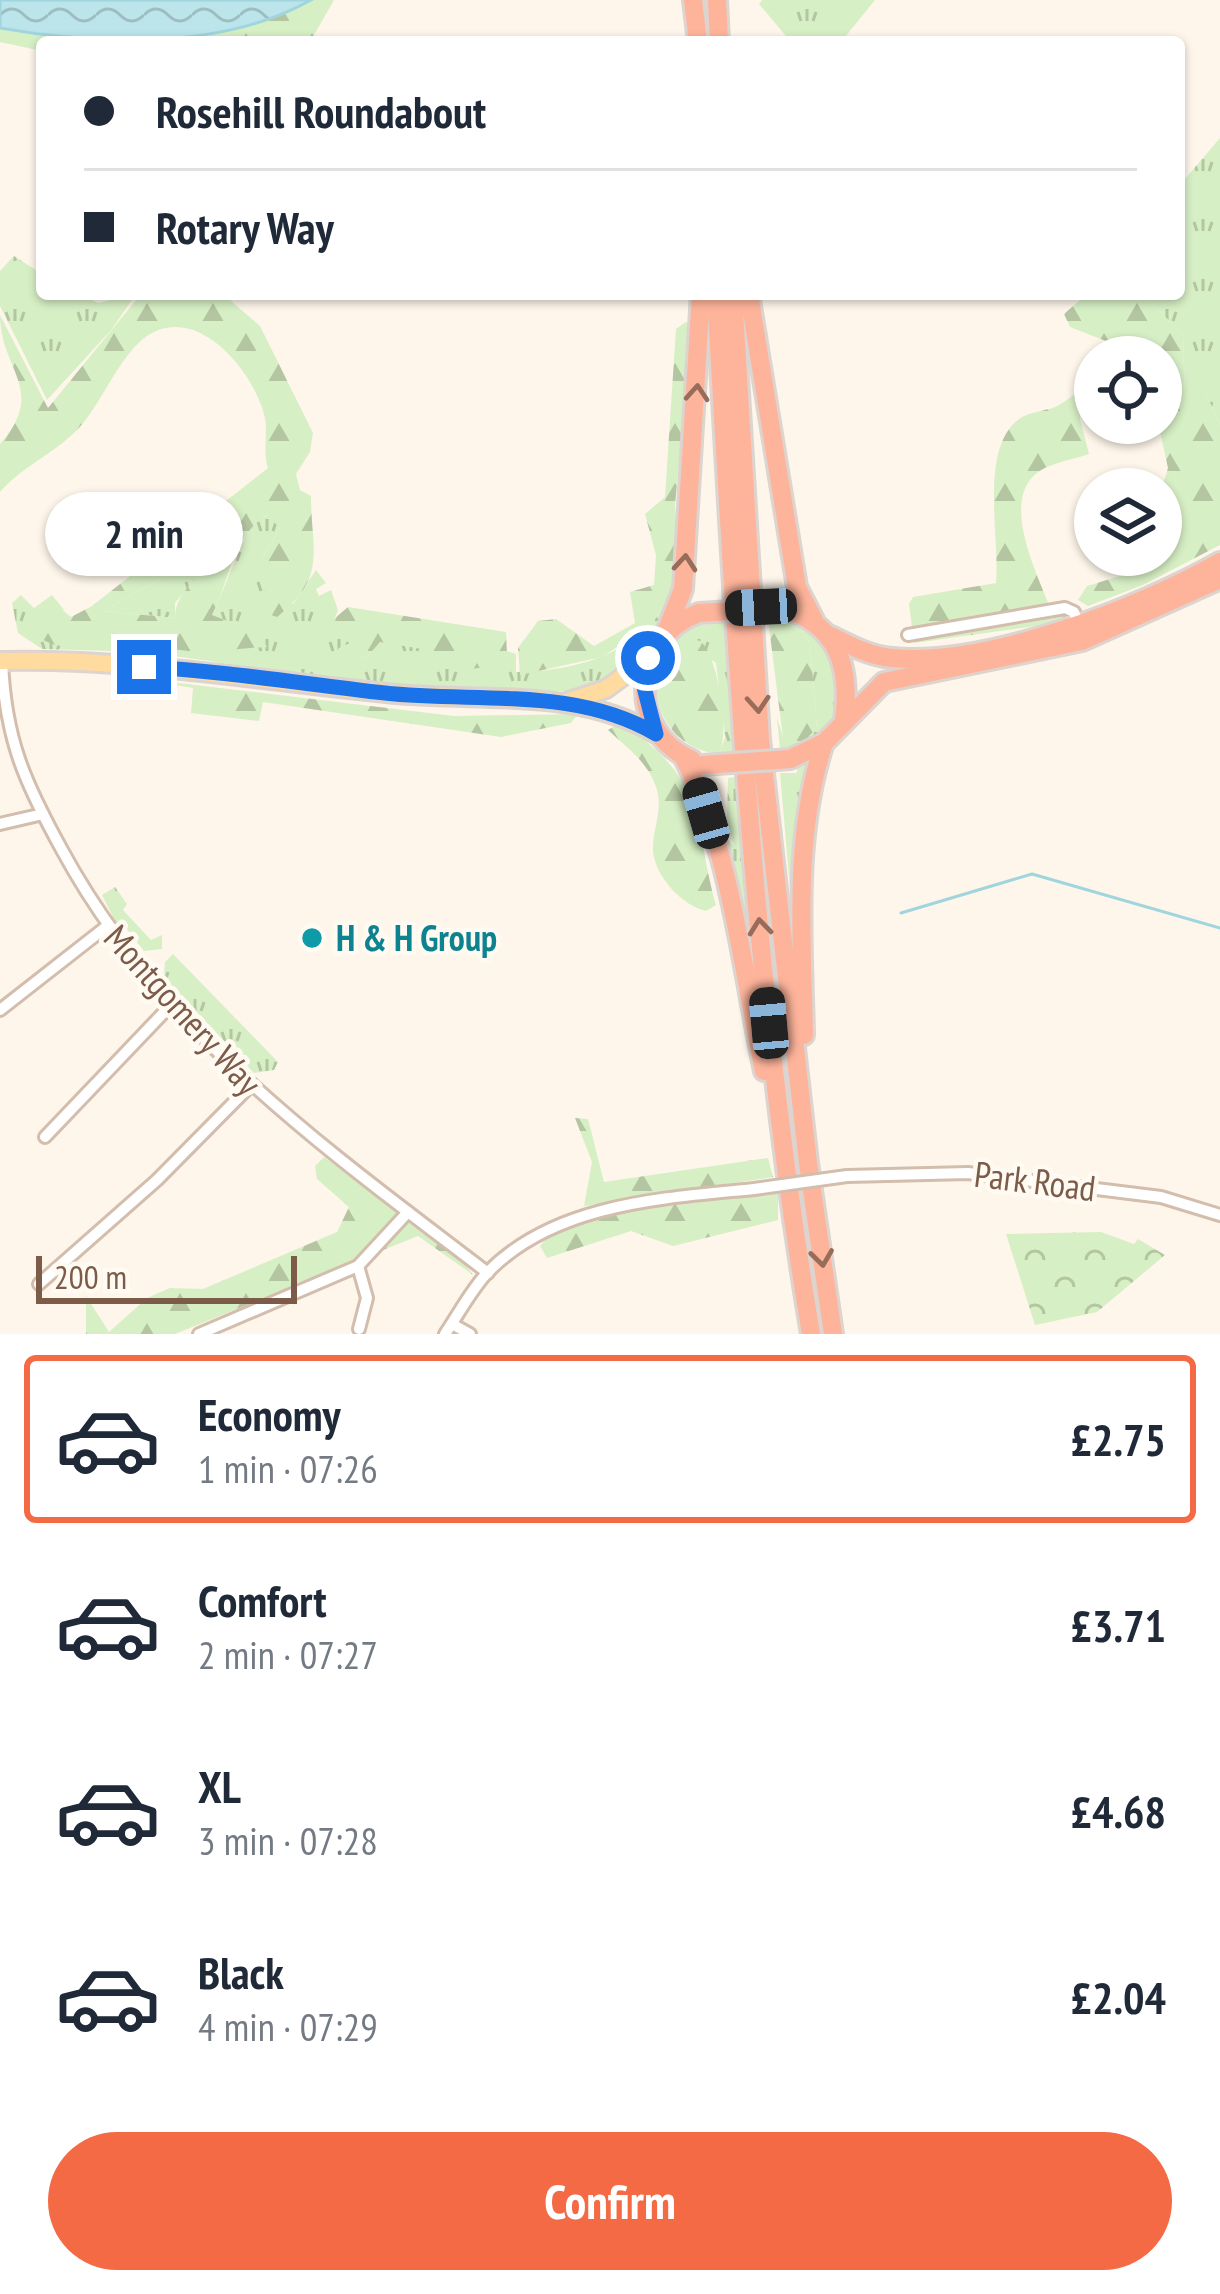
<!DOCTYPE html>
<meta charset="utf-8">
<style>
:root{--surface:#fff;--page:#f2f2f3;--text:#1f2937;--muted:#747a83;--line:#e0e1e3;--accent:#f36a44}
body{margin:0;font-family:"PT Sans Narrow",sans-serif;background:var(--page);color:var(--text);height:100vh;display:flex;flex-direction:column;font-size:45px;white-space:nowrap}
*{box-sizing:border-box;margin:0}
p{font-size:39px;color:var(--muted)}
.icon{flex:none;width:66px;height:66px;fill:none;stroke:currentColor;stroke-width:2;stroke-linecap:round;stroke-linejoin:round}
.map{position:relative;height:1334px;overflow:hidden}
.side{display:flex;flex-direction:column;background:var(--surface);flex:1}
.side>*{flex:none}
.top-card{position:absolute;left:36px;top:36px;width:1149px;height:264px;border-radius:12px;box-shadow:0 3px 9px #0004;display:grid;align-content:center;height:264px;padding:0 48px;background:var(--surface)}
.buttons{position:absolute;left:1074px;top:336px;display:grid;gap:24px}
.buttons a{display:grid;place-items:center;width:108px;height:108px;border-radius:50%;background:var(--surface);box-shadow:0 3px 9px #0004;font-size:60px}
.scale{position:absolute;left:36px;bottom:30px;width:261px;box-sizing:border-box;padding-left:12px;border:6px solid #7d5b49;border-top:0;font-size:33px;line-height:42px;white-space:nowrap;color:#7d5b49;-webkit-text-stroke:9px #fffaf2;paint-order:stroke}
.end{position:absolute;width:54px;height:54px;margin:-27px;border:15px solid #1a73e8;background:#fff;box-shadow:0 0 0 6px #fff}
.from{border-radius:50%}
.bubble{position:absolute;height:84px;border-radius:42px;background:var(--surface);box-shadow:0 3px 9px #0004;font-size:39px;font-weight:600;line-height:84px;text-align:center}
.car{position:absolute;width:36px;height:72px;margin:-36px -18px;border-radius:15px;box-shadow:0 0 9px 3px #0007;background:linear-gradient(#222 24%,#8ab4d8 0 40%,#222 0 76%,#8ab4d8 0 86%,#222 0)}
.top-card b{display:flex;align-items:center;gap:42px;height:114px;font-size:45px}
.top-card b+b{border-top:3px solid var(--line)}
.top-card i{width:30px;height:30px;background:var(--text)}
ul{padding:21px 0 0;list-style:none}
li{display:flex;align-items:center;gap:36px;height:168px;margin:0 24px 18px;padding:0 24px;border:6px solid transparent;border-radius:12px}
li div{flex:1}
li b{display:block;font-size:45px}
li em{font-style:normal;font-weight:600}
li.current{border-color:var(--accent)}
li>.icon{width:108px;height:108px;stroke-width:1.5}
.primary-button{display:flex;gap:24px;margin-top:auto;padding:24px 48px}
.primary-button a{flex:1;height:138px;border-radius:72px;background:var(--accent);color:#fff;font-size:48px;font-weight:600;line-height:138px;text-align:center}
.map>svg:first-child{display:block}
.grass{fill:url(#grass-tufts)}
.forest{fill:url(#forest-firs);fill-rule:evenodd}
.park{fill:url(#park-crowns)}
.water{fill:url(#water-waves);stroke:#a0d5de;stroke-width:3}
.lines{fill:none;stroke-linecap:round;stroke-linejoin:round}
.stream{stroke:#a0d5de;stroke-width:3}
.street-casing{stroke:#d3bdad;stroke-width:16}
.primary-casing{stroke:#ddd4d0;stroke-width:22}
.highway-casing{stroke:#ddd4d0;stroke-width:24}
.street{stroke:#fff;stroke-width:10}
.primary{stroke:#ffdba0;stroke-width:16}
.highway{stroke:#feb49b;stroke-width:18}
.street-bridge-casing{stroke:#d3bdad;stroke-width:16;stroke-linecap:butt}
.highway-bridge-casing{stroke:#ddd4d0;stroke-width:24;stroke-linecap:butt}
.street-bridge{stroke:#fff;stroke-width:10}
.highway-bridge{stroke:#feb49b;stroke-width:18}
.oneway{stroke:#976d59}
.route{stroke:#1a73e8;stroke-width:15}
.culture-dot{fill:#0f9aa8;stroke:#fffaf2;stroke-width:4.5}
.labels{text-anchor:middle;stroke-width:9;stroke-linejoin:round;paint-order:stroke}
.culture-label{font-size:36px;font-weight:bold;fill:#0d838f;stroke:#fffaf2;text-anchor:start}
.street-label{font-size:36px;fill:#7d5b49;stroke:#fffaf2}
</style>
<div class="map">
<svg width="1220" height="1334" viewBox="0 0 1220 1334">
<defs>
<pattern id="grass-tufts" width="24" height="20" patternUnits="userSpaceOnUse" patternTransform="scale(3)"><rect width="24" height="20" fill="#d7efc5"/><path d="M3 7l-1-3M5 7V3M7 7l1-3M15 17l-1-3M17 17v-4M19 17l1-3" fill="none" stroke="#b4c5a2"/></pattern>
<pattern id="forest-firs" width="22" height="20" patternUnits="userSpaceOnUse" patternTransform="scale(3)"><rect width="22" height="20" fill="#d7efc5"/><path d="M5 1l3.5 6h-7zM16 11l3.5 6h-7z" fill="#b4c5a2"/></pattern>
<pattern id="park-crowns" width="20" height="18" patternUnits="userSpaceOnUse" patternTransform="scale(3)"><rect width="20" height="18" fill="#d7efc5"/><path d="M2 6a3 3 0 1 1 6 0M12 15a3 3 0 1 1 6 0" fill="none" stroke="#b4c5a2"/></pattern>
<pattern id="water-waves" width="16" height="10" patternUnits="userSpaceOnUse" patternTransform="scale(3)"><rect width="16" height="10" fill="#bbe5eb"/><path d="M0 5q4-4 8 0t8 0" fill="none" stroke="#9dbdc0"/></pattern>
</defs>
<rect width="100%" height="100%" fill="#fef6ea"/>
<g class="grass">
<polygon points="762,0 875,0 841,42 791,42 759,4"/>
<polygon points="1220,138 1220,425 1206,394 1185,394 1183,336 1144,294 1179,294 1179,186"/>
<polygon points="14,256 42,274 42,294 80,294 98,303 136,294 112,329 47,400 0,306 0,271"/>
<path d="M268,515l12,13 -18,31 31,45 23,-34 10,13 -10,6 3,7 12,-6 7,20 -3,8 15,26 -11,17 27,-3 13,-16 128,9 9,3v18c48,-1 98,-11 133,-47 9,-10 15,-19 26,-28l-11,30 -20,26 -56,38 -72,1 -154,-9 -217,-31 -103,-3 -24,-16 -6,-30 9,-8 13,13 18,-13 13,16 -4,-2v37l63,-11h23l24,14 95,-2 -54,-31 38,-91z"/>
<polygon points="208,552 207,565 175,603 175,618 103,611"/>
<polygon points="795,620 835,645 841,711 805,745 780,750 777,718 783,737 817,728 810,643"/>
<polygon points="724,623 734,754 719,754 725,738 716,663 679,636 700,625"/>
<polygon points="815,758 797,969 780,773 797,773 797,765"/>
<polygon points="737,777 752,964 714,827 734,846 727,821 728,778"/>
<polygon points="115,887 127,904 123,910 151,940 162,935 162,949 144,951 126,928 120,931 102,895"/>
<polygon points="173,954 278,1062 274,1070 254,1073 164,977 165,962"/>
</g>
<g class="forest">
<path d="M311,0h23l-24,42h-32l-1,-5 -33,5h-202v9l-42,-9v-14c97,17 223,22 311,-28z"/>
<path d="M141,294h82l37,32 53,107 -3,19 -14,22 4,16 11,6c0,55 17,80 -34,121l-9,-3 -6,-55 18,-31 -13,-13c-34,20 -38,67 -55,100l48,19 7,13c-31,1 -63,8 -94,2 -12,-3 -20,-13 -34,-14 -35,-2 -76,28 -105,-3l7,-24 20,1 10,8 21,-11 176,-138c-6,-19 1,-36 -4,-54 -12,-45 -70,-115 -121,-75 -24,20 -39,58 -59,83 -23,29 -60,42 -84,70v-48c48,-54 0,-74 0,-129l48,93zM208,552c-2,27 -33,36 -33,66l-72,-7z"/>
<polygon points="1087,294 1144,294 1183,336 1185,393 1206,394 1220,425 1220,545 1143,585 1088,606 1078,600 1087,586 1133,572 1132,555 1161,555 1161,489 1126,489 1164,481 1168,468 1158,423 1161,357 1147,357 1070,327 1064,314"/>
<polygon points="686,322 692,325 675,505 679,571 675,597 647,628 602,657 520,675 518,648 538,621 556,619 594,646 635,623 630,592 654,585 656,555 645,514 665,497 676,329"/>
<path d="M1095,383v17l-13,3 -2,16 9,35c-14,5 -33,8 -46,15 -46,25 -7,102 6,136l20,7 3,9 -158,22 -5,-39 4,-7 83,-14c4,-47 -17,-134 23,-164 9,-7 26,-8 36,-12 16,-7 23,-20 40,-24z"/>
<path d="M348,607l158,25 1,23c-21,18 -51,16 -77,8l-8,-14 -42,-7 -14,16 -27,4 -5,-7 5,-7 11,-5 -13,-10 -2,-15z"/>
<polygon points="768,619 795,620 810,643 817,728 802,743 783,738"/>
<path d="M679,636l21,5c18,13 30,94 19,113 -60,-6 -83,-75 -40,-118z"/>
<polygon points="128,677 454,716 578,714 571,723 501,737 263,702 259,721 191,713 193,688"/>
<path d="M622,722c86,63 69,88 94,183l-10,6c-23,-5 -51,-34 -53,-60 -1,-22 11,-41 3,-64 -8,-25 -30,-40 -48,-57z"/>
<polygon points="575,1118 588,1119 604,1182 768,1158 773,1177 584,1206 592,1162"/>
<polygon points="324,1157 461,1258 473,1275 418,1236 175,1334 86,1334 86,1296 109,1332 147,1298 170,1288 203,1289 337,1232 349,1207 317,1179 315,1166"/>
<path d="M778,1193v27l-105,26 -42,-15 -84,27 -7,-12c30,-38 188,-50 238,-53z"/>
</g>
<polygon class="park" points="1101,1232 1134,1244 1138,1239 1165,1255 1097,1312 1035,1325 1006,1234"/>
<path class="water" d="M0,0h311c-88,50 -214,45 -311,28z"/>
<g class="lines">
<polyline class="stream" points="901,913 1032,874 1220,928"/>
<defs>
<g id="street">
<polyline points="908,635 1065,608 1074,612 1079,626"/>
<path d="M2,661c3,78 23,122 60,189 99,183 264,299 426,423"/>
<polyline points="0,824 43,814"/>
<polyline points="0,1010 106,927"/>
<polyline points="45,1137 170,1006"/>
<polyline points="847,1176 968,1173 1161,1197 1220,1215"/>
<polyline points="358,1266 367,1298 359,1329"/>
<polyline points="39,1284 157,1180 250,1086"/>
<polyline points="452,1324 470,1334"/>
<polyline points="199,1334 358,1266 408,1212"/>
<path d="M445,1334c13,-19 26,-44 42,-61 67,-70 178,-75 267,-84"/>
</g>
<g id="primary">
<path d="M0,661c130,-3 258,19 386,32 93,10 188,-7 270,41"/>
<polyline points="569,701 606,689 648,658"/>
</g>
<g id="highway">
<polyline points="693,0 698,42"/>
<polyline points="717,0 719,42"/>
<path d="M716,294c20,348 37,696 95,1040"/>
<polyline points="733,294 760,739 808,1163 833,1334"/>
<polyline points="749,294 797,587 814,620"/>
<path d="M782,608c56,16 69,59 62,112"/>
<polyline points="666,632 683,589 701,294"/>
<path d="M831,636c20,10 39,20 61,22 94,9 247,-50 328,-96"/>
<path d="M683,756c48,94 59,212 81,315"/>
<polyline points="790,759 824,743 884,682 1082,641 1220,579"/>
<path d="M692,760c-68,-29 -59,-124 7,-147"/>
<path d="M804,1035c-2,-96 -11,-200 20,-292"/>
</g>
</defs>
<use href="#street" class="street-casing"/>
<use href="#primary" class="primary-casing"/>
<use href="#highway" class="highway-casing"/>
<use href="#street" class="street"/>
<use href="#primary" class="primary"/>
<use href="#highway" class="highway"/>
<defs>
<polyline id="street-bridge" points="754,1189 847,1176"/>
<g id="highway-bridge">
<polyline points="699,613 782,608"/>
<polyline points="703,765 790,759"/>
</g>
</defs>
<use href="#street-bridge" class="street-bridge-casing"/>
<use href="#highway-bridge" class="highway-bridge-casing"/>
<use href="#street-bridge" class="street-bridge"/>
<use href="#highway-bridge" class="highway-bridge"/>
</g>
<defs><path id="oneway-chevron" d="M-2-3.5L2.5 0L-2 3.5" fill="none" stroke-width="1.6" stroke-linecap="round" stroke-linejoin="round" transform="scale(3)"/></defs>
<g class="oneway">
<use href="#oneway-chevron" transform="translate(697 393) rotate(-86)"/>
<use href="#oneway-chevron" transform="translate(685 563) rotate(-85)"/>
<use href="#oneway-chevron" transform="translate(758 704) rotate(86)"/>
<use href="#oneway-chevron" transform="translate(760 927) rotate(-96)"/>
<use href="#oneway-chevron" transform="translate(822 1258) rotate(82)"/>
</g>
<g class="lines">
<path class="route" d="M144,667c81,4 160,17 241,26 92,10 189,-7 271,41l-12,-47 4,-29"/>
</g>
<circle class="culture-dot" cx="312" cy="938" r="12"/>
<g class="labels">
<g class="culture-label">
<text x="336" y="951">H &amp; H Group</text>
</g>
<g class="street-label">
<text transform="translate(183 1010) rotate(48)" y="13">Montgomery Way</text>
<text transform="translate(1035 1181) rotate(7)" y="13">Park Road</text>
</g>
</g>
</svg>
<div class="buttons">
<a><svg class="icon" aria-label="locate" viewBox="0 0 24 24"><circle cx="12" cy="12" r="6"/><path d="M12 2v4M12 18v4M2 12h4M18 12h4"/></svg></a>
<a><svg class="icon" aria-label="layers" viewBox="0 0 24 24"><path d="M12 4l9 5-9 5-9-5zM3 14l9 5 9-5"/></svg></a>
</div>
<div class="scale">200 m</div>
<i class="end from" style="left:648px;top:658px"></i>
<i class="end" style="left:144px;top:667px"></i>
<div class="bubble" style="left:45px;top:492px;width:198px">2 min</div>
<i class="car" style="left:761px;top:607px;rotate:267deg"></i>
<i class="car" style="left:706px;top:813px;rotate:344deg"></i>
<i class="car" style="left:769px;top:1023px;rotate:355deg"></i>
<div class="top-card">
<b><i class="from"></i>Rosehill Roundabout</b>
<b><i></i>Rotary Way</b>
</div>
</div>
<section class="side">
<ul>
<li class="current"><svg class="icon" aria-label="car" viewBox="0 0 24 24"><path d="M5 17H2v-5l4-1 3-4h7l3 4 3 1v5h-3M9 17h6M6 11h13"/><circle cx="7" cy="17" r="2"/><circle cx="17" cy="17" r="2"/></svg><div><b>Economy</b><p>1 min · 07:26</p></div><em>£2.75</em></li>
<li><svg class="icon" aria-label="car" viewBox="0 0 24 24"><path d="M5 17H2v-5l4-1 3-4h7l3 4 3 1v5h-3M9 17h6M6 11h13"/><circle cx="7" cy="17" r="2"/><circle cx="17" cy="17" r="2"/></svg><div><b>Comfort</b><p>2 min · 07:27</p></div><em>£3.71</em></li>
<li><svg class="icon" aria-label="car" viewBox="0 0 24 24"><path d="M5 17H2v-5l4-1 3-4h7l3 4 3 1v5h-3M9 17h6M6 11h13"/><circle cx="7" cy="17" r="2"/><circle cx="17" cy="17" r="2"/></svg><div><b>XL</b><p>3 min · 07:28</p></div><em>£4.68</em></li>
<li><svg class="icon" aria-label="car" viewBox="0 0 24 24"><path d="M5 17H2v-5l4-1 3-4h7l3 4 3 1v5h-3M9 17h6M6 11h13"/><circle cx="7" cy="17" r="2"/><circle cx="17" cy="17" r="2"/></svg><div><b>Black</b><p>4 min · 07:29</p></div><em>£2.04</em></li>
</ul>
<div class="primary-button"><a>Confirm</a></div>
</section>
